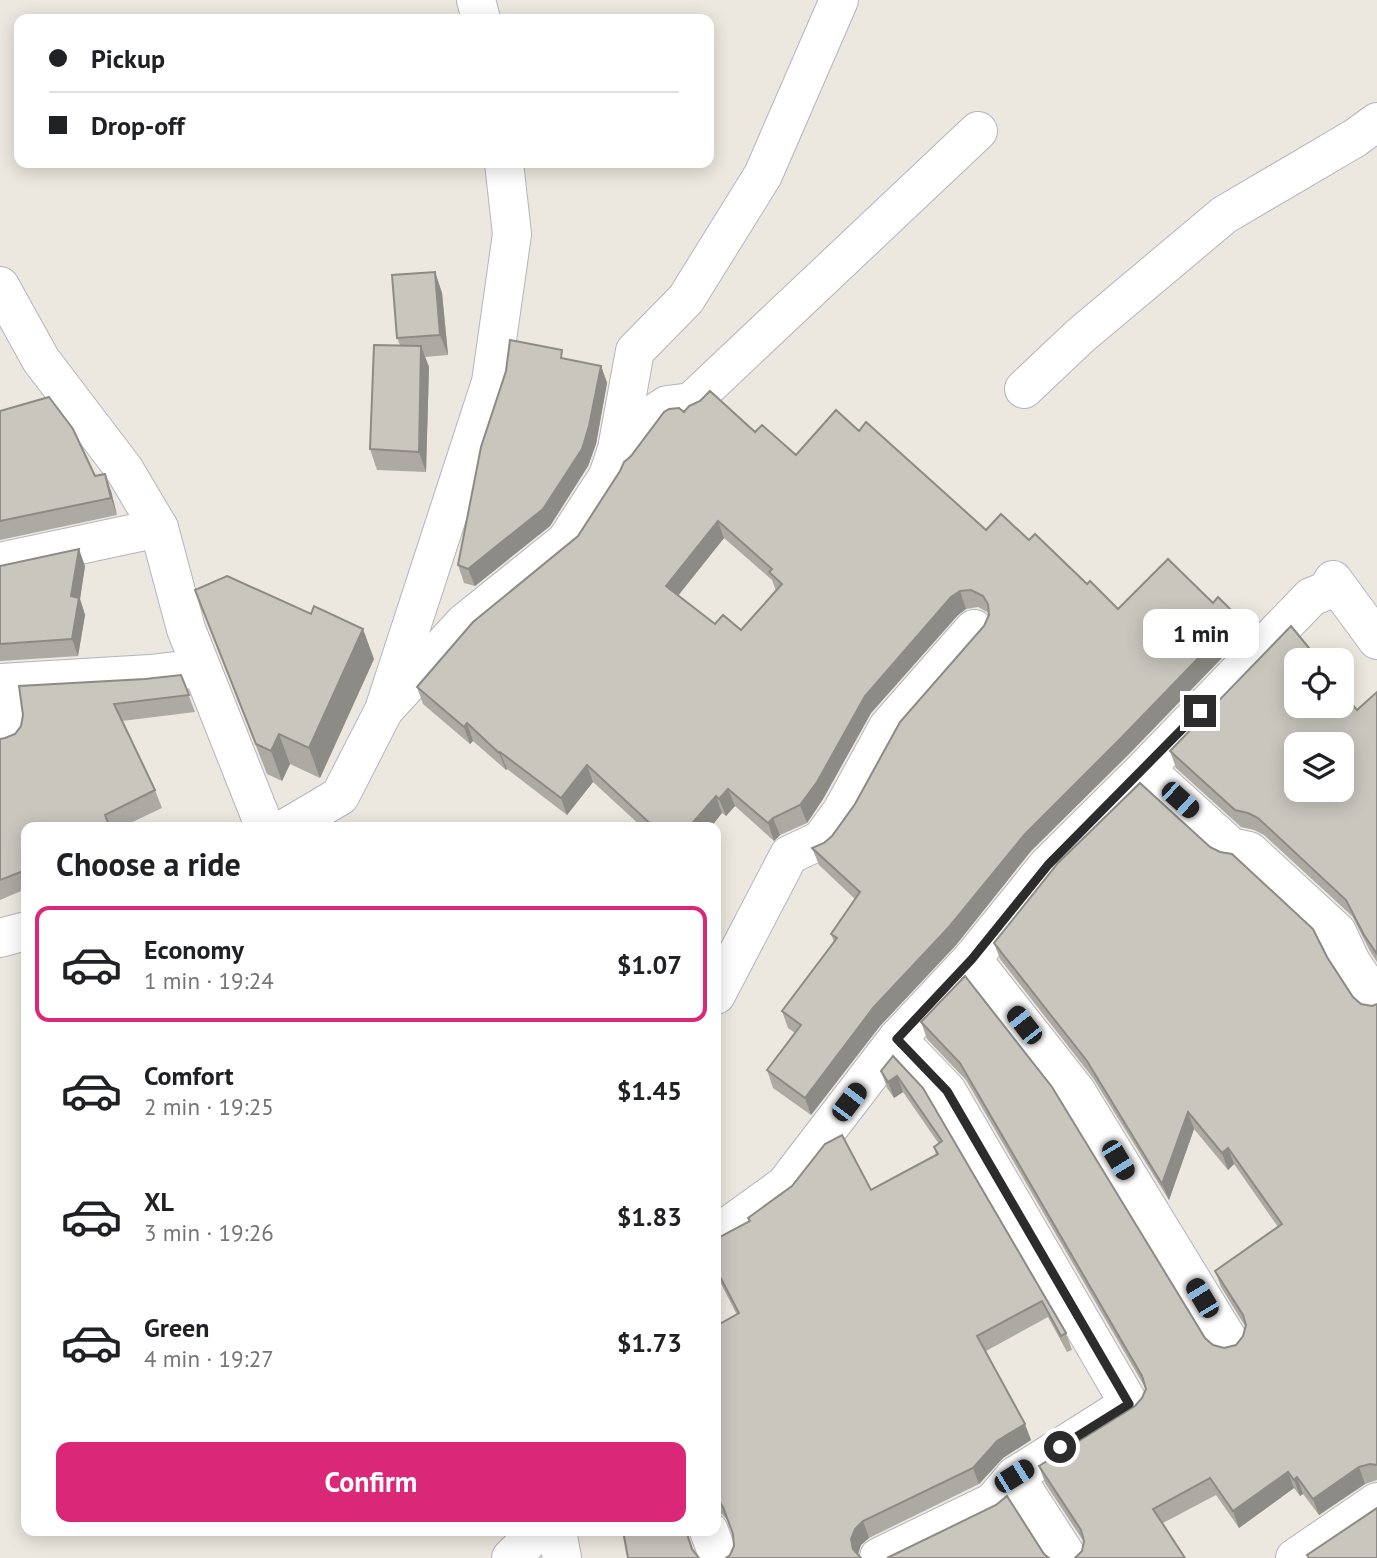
<!DOCTYPE html>
<meta charset="utf-8">
<style>
:root{--surface:#fff;--page:#f6f6f6;--text:#202124;--muted:#757577;--line:#e0e0e0;--accent:#db2777}
body{margin:0;font-family:"PT Sans",sans-serif;background:var(--page);color:var(--text);height:100vh;display:flex;flex-direction:column;font-size:26px;white-space:nowrap}
*{box-sizing:border-box;margin:0}
p{font-size:23px;color:var(--muted)}
.icon{flex:none;width:38px;height:38px;fill:none;stroke:currentColor;stroke-width:2;stroke-linecap:round;stroke-linejoin:round}
.map{position:relative;flex:1;overflow:hidden}
.side{position:absolute;left:21px;top:822px;width:700px;height:714px;display:flex;flex-direction:column;background:var(--surface);border-radius:14px;box-shadow:0 4px 18px #0003}
.side>*{flex:none}
.guide{position:absolute;left:14px;top:14px;width:700px;height:154px;border-radius:14px;box-shadow:0 4px 18px #0003;display:grid;align-content:center;height:154px;padding:0 35px;background:var(--surface)}
.tools{position:absolute;left:1284px;top:648px;display:grid;gap:14px}
.tools a{display:grid;place-items:center;width:70px;height:70px;border-radius:14px;background:var(--surface);box-shadow:0 4px 18px #0003;font-size:35px}
.end{position:absolute;width:32px;height:32px;margin:-16px;border:9px solid #2c2c2c;background:#fff;box-shadow:0 0 0 4px #fff}
.from{border-radius:50%}
.bubble{position:absolute;height:49px;border-radius:14px;background:var(--surface);box-shadow:0 4px 18px #0003;font-size:23px;font-weight:700;line-height:49px;text-align:center}
.car{position:absolute;width:21px;height:42px;margin:-21px -10px;border-radius:9px;box-shadow:0 0 5px 2px #0007;background:linear-gradient(#222 24%,#8ab4d8 0 40%,#222 0 76%,#8ab4d8 0 86%,#222 0)}
.guide b{display:flex;align-items:center;gap:24px;height:66px;font-size:26px}
.guide b+b{border-top:2px solid var(--line)}
.guide i{width:18px;height:18px;background:var(--text)}
ul{padding:0;list-style:none}
li{display:flex;align-items:center;gap:21px;height:116px;margin:0 14px 10px;padding:0 21px;border:4px solid transparent;border-radius:14px}
li div{flex:1}
li b{display:block;font-size:26px}
li em{font-style:normal;font-weight:700}
li.current{border-color:var(--accent)}
li>.icon{width:63px;height:63px;stroke-width:1.5}
h2{padding:0 35px;font-size:32px;line-height:84px}
.cta{display:flex;gap:14px;margin-top:auto;padding:14px 35px}
.cta a{flex:1;height:80px;border-radius:14px;background:var(--accent);color:#fff;font-size:28px;font-weight:700;line-height:80px;text-align:center}
.map>svg:first-child{display:block}
.lines{fill:none;stroke-linecap:round;stroke-linejoin:round}
.minor-casing{stroke:#b3b4be;stroke-width:40}
.minor{stroke:#fff;stroke-width:38}
.wall{fill:#adaaa3;fill-rule:evenodd}
.shaded-wall{fill:#8d8b85}
.building{fill:#c9c6be;stroke:#8d8b85;stroke-width:2;fill-rule:evenodd}
.route{stroke:#2c2c2c;stroke-width:9}
</style>
<div class="map">
<svg width="1377" height="1558" viewBox="0 0 1377 1558">
<rect width="100%" height="100%" fill="#ede8df"/>
<g class="lines">
<defs>
<g id="minor">
<polyline points="476,0 481,19"/>
<polyline points="0,286 41,360 124,469 159,528 186,629 265,828"/>
<polyline points="1024,389 1080,336 1224,215 1355,138 1377,122"/>
<polyline points="620,460 655,413 667,405 691,402 978,131"/>
<polyline points="0,562 159,528"/>
<polyline points="384,710 464,623 566,541 608,476 617,449 635,351 686,299 763,175 839,0"/>
<polyline points="0,735 7,734 1,683 150,674 201,668"/>
<polyline points="1145,769 1231,847 1249,851 1337,932 1351,962 1377,1001"/>
<polyline points="286,828 340,796 384,710 491,382 512,234 504,163"/>
<polyline points="0,938 26,931"/>
<polyline points="972,959 1076,1091 1230,1343"/>
<polyline points="716,995 789,855 821,840 842,811 888,727 974,629"/>
<polyline points="716,1235 785,1185 897,1039 972,959 1048,865 1145,769 1311,597 1328,590 1333,580 1377,640"/>
<polyline points="1015,1476 1068,1558"/>
<polyline points="557,1531 562,1558"/>
<polyline points="709,1531 719,1558"/>
<polyline points="879,1557 993,1502 1015,1476 1129,1404 947,1091 897,1039"/>
<polyline points="511,1558 538,1531"/>
<polyline points="1295,1558 1377,1502"/>
</g>
</defs>
<use href="#minor" class="minor-casing"/>
<use href="#minor" class="minor"/>
</g>
<g class="wall">
<polygon points="435,272 442,293 448,355 425,357 429,367 426,472 377,470 370,449 400,345 397,338"/>
<polygon points="566,359 601,366 607,383 596,444 588,466 550,526 475,586 464,583 458,565 506,371"/>
<polygon points="0,411 95,476 111,491 117,515 0,540"/>
<path d="M684,412l71,20 41,23 63,-24 127,99 43,10 89,69 127,25 -116,120 -98,97 -75,94 -76,81 -69,89 -38,-27 -6,-18 28,-37 -7,-5 -6,-17 52,-69 -3,-8 24,-35 -36,-34 -7,-17 12,-5 8,-7 152,-210 5,-11v-2l-11,-6 -12,2 -8,6 -87,98 -48,86 -16,24 -27,12 -6,6 -39,-35 -9,10 -4,-3 -12,15h-67l-50,-46 -26,33 -60,-46 -1,1 -33,-29 -3,3 -47,-40 -6,-17 161,-151zM724,538l48,42 4,11 -35,39 -26,-6 -37,-28z"/>
<polygon points="0,566 85,566 80,599 85,615 78,656 0,661"/>
<polygon points="195,590 374,659 320,778 290,764 282,781 267,774"/>
<path d="M1291,626l28,34h-22v45h45v-13l15,18 20,-18v270l-7,-11 -18,-35 -88,-81 -10,-5 -13,-3 -65,-59 -6,-17zM1297,744h45v45h-45z"/>
<polygon points="181,675 195,712 122,721 155,790 162,808 120,828 26,828 26,889 0,900 0,739 5,738 145,679"/>
<polygon points="994,943 1327,957 1353,997 1361,1004 1372,1006 1377,1004 1377,1480 1365,1484 1319,1515 1303,1494 1300,1496 1294,1488 1239,1528 1216,1495 1163,1523 1082,1551 1084,1542 1045,1483 1039,1466 1135,1406 1142,1398 1146,1389 966,1080 927,1039 921,1022 965,976 1205,1338 1213,1345 1224,1348 1236,1345 1243,1336 1245,1326 1221,1287 1215,1271 1278,1227 1234,1164 1228,1170 1194,1129 1169,1200 1093,1078 1000,959"/>
<polygon points="893,1056 1066,1333 1072,1350 1067,1352 1048,1317 986,1351 1031,1440 1003,1458 979,1484 869,1538 861,1545 858,1555 730,1555 734,1546 733,1534 730,1523 722,1514 716,1511 716,1326 737,1315 716,1274 716,1239 871,1190 936,1155 934,1147 939,1144 903,1092 894,1098 887,1088 881,1071"/>
<polygon points="580,1531 596,1531 581,1535"/>
</g>
<g class="shaded-wall">
<polygon points="435,272 442,293 448,355 440,335"/>
<polygon points="421,346 429,367 426,472 419,452"/>
<polygon points="601,366 607,383 596,444 588,466 550,526 475,586 468,569"/>
<polygon points="105,474 111,491 117,515 111,498"/>
<polygon points="718,521 724,538 672,603 666,586"/>
<polygon points="79,549 85,566 80,599 85,615 78,656 72,639 71,596"/>
<polygon points="960,591 966,609 958,615 871,713 823,799 807,823 800,805 865,696 951,597"/>
<polygon points="1238,617 1245,634 1129,754 1031,851 956,945 880,1026 811,1115 805,1098 873,1008 1025,834"/>
<polygon points="363,629 374,659 320,778 309,748"/>
<polygon points="467,723 473,741 470,744 464,727"/>
<polygon points="279,734 290,764 282,781 271,751"/>
<polygon points="500,752 507,769 506,770 499,753"/>
<polygon points="587,765 593,782 567,815 561,798"/>
<polygon points="728,789 735,806 726,816 719,799"/>
<polygon points="716,796 722,813 710,828 688,828"/>
<polygon points="773,818 780,835 774,841 768,823"/>
<polygon points="897,1076 903,1092 894,1098 888,1082"/>
<polygon points="1188,1112 1194,1129 1169,1200 1162,1184"/>
<polygon points="1228,1148 1234,1164 1228,1170 1222,1153"/>
<polygon points="1025,1424 1031,1440 1003,1458 979,1484 973,1468 997,1441"/>
<polygon points="1359,1467 1365,1484 1319,1515 1313,1499"/>
<polygon points="1288,1472 1294,1488 1239,1528 1233,1511"/>
<polygon points="1297,1477 1303,1494 1300,1496 1294,1480"/>
<polygon points="863,1521 869,1538 861,1545 857,1556 853,1549 851,1539 855,1529"/>
</g>
<g class="building">
<polygon points="435,272 440,335 397,338 392,275"/>
<polygon points="510,340 562,350 561,358 601,366 589,426 582,449 543,509 468,569 458,565 481,447 506,371"/>
<polygon points="374,345 421,346 419,452 370,449"/>
<path d="M710,391l45,41 7,-7 34,30 40,-45 23,21 7,-9 120,108 15,-16 28,26 6,-6 52,50 3,-3 28,28 50,-50 45,44 5,-6 20,20 -115,119 -98,98 -76,93 -76,81 -68,90 -38,-28 34,-45 -19,-14 55,-73 -6,-4 29,-42 -48,-44 12,-5 8,-7 23,-32 45,-82 84,-96 5,-11 -1,-11 -5,-8 -12,-6 -11,1 -9,6 -86,99 -48,86 -17,23 -27,13 -5,5 -40,-34 -9,10 -3,-3 -28,32h-33l-68,-63 -26,33 -61,-46 -1,1 -32,-30 -3,4 -47,-40 56,-65 105,-86 42,-65 4,-9 7,-6 33,-44 5,-3 10,-1 5,4 5,-6 11,-5zM718,521l54,48 -3,3 13,12 -41,46 -18,-15 -8,9 -49,-38z"/>
<polygon points="49,397 73,429 95,476 105,474 111,498 0,521 0,411"/>
<polygon points="79,549 71,596 79,598 72,639 0,644 0,566"/>
<polygon points="227,576 311,614 314,606 363,629 309,748 279,734 271,751 256,744 195,590"/>
<path d="M1291,626l27,33 -1,1h-20v45h45v-13l15,18 20,-18v262l-13,-19 -18,-35 -88,-82 -10,-5 -13,-3 -65,-59zM1297,744h45v45h-45z"/>
<polygon points="181,675 189,695 114,704 155,790 105,815 110,828 26,828 26,870 0,880 0,739 5,738 15,734 21,726 23,715 19,686 145,679"/>
<polygon points="1140,783 1210,847 1220,852 1232,854 1313,929 1327,957 1353,997 1361,1004 1372,1006 1377,1004 1377,1465 1370,1464 1359,1467 1313,1499 1297,1477 1294,1480 1288,1472 1233,1511 1210,1478 1153,1509 1185,1558 1075,1558 1082,1551 1084,1541 1081,1530 1039,1466 1135,1406 1142,1398 1146,1389 1142,1376 960,1063 921,1022 965,976 1052,1087 1205,1338 1213,1345 1224,1348 1236,1345 1243,1336 1246,1325 1243,1315 1215,1271 1282,1224 1228,1148 1222,1153 1188,1112 1162,1184 1087,1061 994,943 1058,863"/>
<polygon points="893,1056 923,1088 1066,1333 1061,1336 1042,1301 977,1336 1025,1424 997,1441 973,1468 863,1521 855,1529 851,1539 853,1549 861,1558 726,1558 730,1555 734,1546 733,1534 723,1507 716,1497 716,1326 739,1313 716,1269 716,1239 750,1221 748,1218 792,1186 825,1144 842,1135 871,1190 938,1154 934,1147 942,1141 897,1076 888,1082 881,1071"/>
<polygon points="1007,1496 1044,1554 1049,1558 887,1558 996,1505"/>
<polygon points="1377,1508 1377,1558 1309,1558 1307,1555"/>
<polygon points="623,1531 686,1531 692,1549 699,1558 628,1558"/>
</g>
<g class="lines">
<polyline class="route" points="1060,1447 1129,1404 947,1091 897,1039 972,959 1048,865 1200,711"/>
</g>
</svg>
<div class="tools">
<a><svg class="icon" aria-label="locate" viewBox="0 0 24 24"><circle cx="12" cy="12" r="6"/><path d="M12 2v4M12 18v4M2 12h4M18 12h4"/></svg></a>
<a><svg class="icon" aria-label="layers" viewBox="0 0 24 24"><path d="M12 4l9 5-9 5-9-5zM3 14l9 5 9-5"/></svg></a>
</div>
<i class="end from" style="left:1060px;top:1447px"></i>
<i class="end" style="left:1200px;top:711px"></i>
<div class="bubble" style="left:1143px;top:609px;width:116px">1 min</div>
<i class="car" style="left:1180px;top:800px;rotate:132deg"></i>
<i class="car" style="left:1024px;top:1025px;rotate:322deg"></i>
<i class="car" style="left:849px;top:1102px;rotate:37deg"></i>
<i class="car" style="left:1118px;top:1160px;rotate:149deg"></i>
<i class="car" style="left:1202px;top:1298px;rotate:329deg"></i>
<i class="car" style="left:1014px;top:1476px;rotate:58deg"></i>
<div class="guide">
<b><i class="from"></i>Pickup</b>
<b><i></i>Drop-off</b>
</div>
<section class="side">
<h2>Choose a ride</h2>
<ul>
<li class="current"><svg class="icon" aria-label="car" viewBox="0 0 24 24"><path d="M5 17H2v-5l4-1 3-4h7l3 4 3 1v5h-3M9 17h6M6 11h13"/><circle cx="7" cy="17" r="2"/><circle cx="17" cy="17" r="2"/></svg><div><b>Economy</b><p>1 min · 19:24</p></div><em>$1.07</em></li>
<li><svg class="icon" aria-label="car" viewBox="0 0 24 24"><path d="M5 17H2v-5l4-1 3-4h7l3 4 3 1v5h-3M9 17h6M6 11h13"/><circle cx="7" cy="17" r="2"/><circle cx="17" cy="17" r="2"/></svg><div><b>Comfort</b><p>2 min · 19:25</p></div><em>$1.45</em></li>
<li><svg class="icon" aria-label="car" viewBox="0 0 24 24"><path d="M5 17H2v-5l4-1 3-4h7l3 4 3 1v5h-3M9 17h6M6 11h13"/><circle cx="7" cy="17" r="2"/><circle cx="17" cy="17" r="2"/></svg><div><b>XL</b><p>3 min · 19:26</p></div><em>$1.83</em></li>
<li><svg class="icon" aria-label="car" viewBox="0 0 24 24"><path d="M5 17H2v-5l4-1 3-4h7l3 4 3 1v5h-3M9 17h6M6 11h13"/><circle cx="7" cy="17" r="2"/><circle cx="17" cy="17" r="2"/></svg><div><b>Green</b><p>4 min · 19:27</p></div><em>$1.73</em></li>
</ul>
<div class="cta"><a>Confirm</a></div>
</section>
</div>
